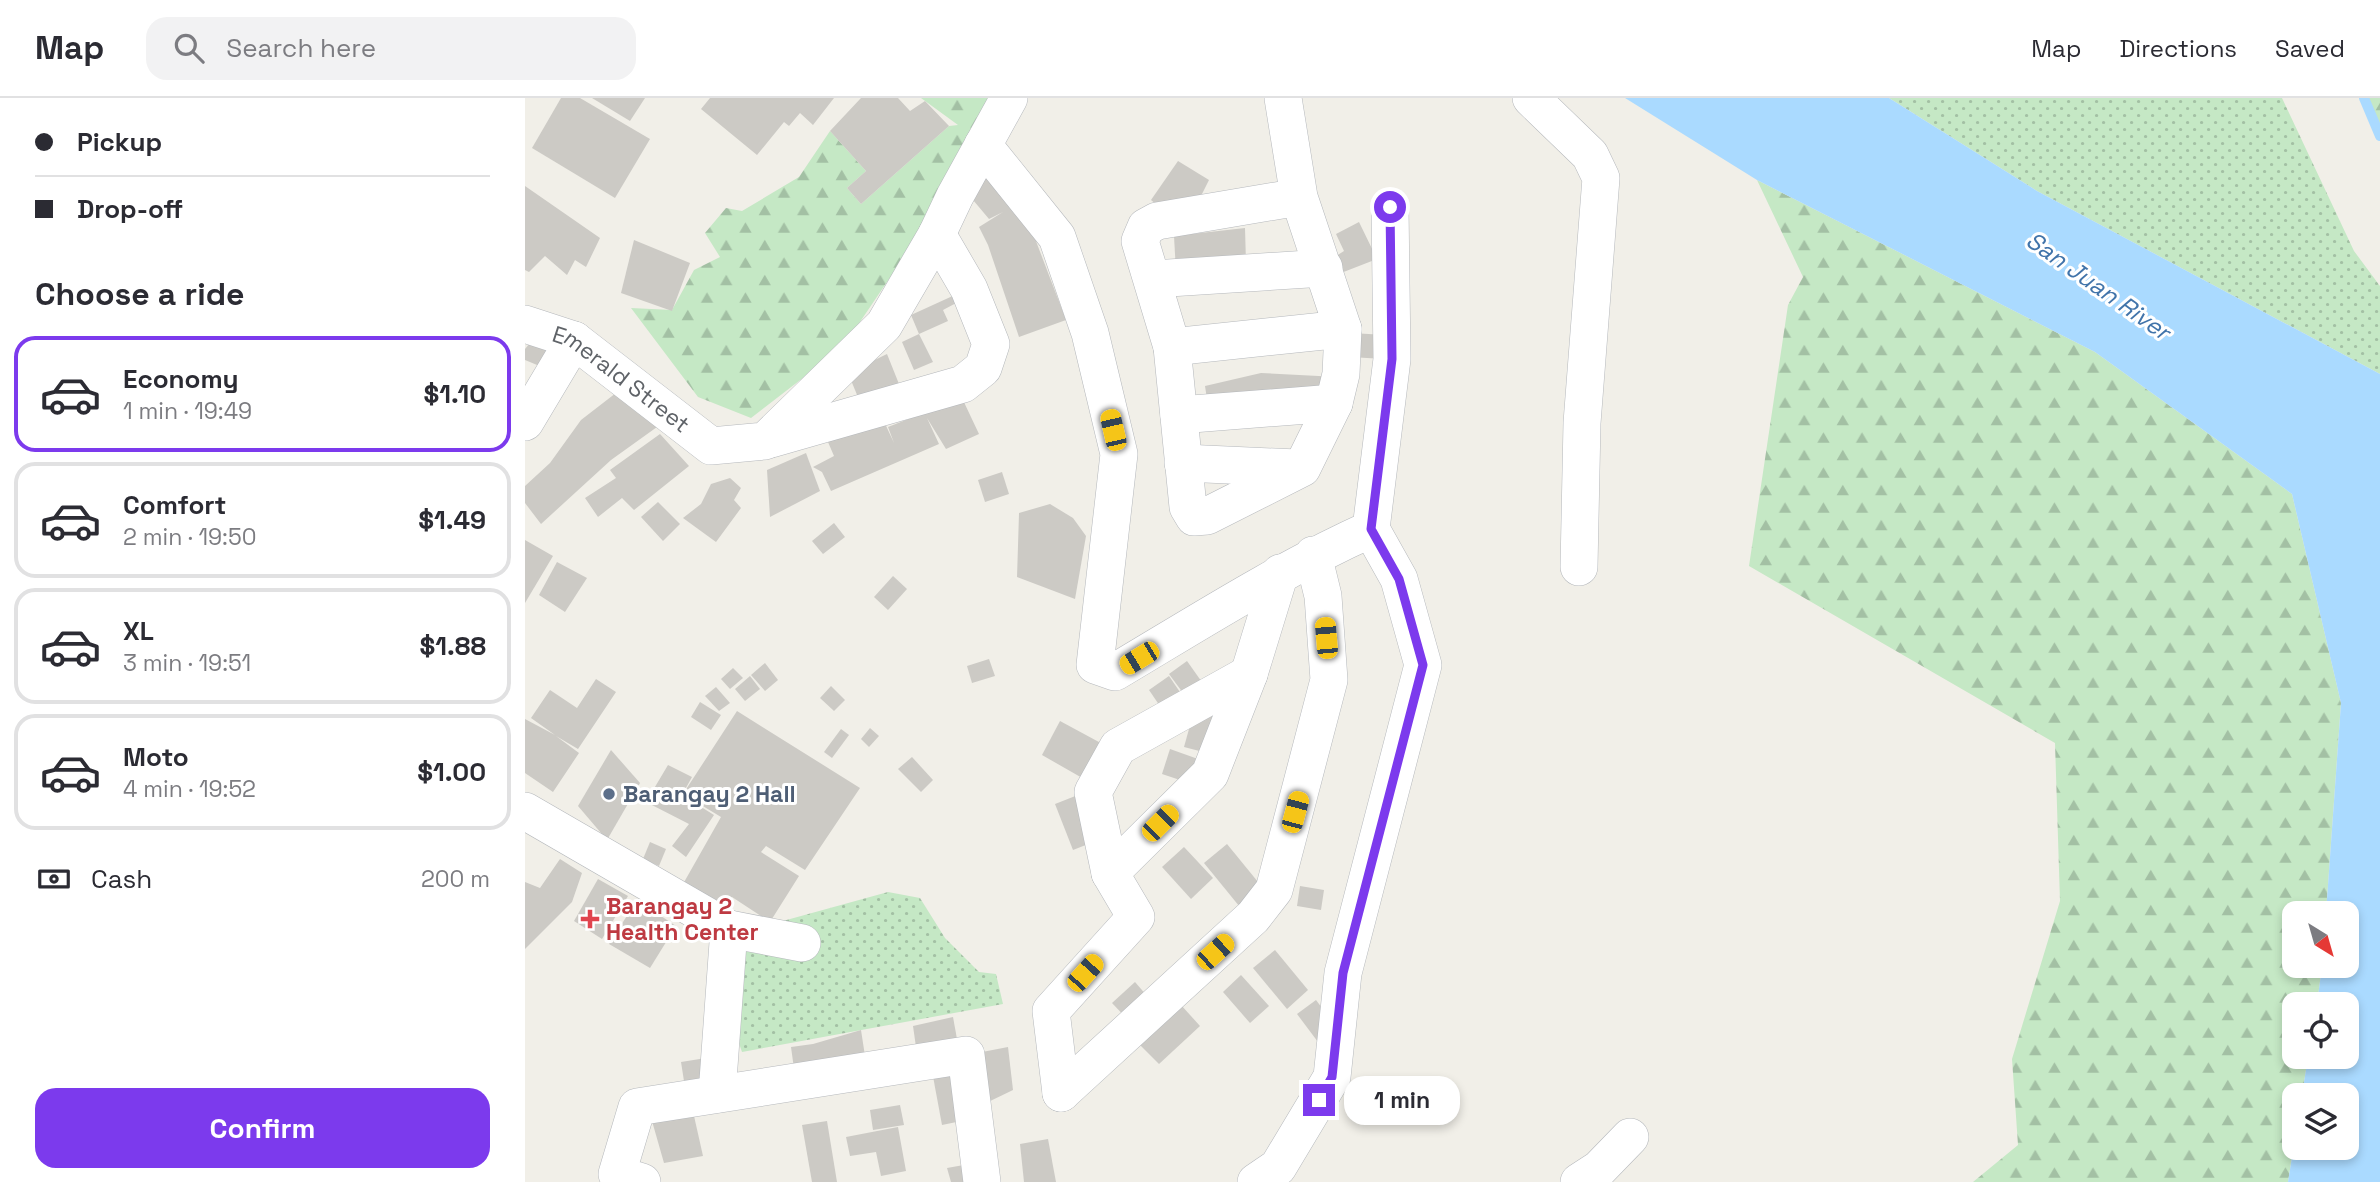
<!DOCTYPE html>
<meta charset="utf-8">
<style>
:root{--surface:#fff;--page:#f2f2f3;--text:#2b2b33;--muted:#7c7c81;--line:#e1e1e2;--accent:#7c3aed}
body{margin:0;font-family:"Space Grotesk",sans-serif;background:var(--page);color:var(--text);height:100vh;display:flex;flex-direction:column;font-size:26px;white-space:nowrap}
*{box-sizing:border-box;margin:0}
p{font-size:23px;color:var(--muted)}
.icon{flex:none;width:38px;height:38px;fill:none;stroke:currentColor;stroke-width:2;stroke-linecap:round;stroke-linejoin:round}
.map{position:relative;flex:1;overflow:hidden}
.details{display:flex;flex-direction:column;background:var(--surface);width:525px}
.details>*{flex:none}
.guide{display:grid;align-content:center;height:154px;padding:0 35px;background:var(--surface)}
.needle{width:46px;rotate:143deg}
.buttons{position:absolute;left:1757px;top:803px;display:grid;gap:14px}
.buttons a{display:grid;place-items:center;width:77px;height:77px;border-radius:14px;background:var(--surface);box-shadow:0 4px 10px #0003;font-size:35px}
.end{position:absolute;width:32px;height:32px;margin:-16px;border:9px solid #7c3aed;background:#fff;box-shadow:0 0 0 4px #fff}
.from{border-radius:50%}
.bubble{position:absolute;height:49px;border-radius:21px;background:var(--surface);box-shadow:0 4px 10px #0003;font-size:23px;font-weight:800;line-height:49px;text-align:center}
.car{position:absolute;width:21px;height:42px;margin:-21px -10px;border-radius:9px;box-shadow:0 0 5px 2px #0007;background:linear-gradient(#f5c518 24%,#345 0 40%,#f5c518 0 76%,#345 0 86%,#f5c518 0)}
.guide b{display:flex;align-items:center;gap:24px;height:66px;font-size:26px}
.guide b+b{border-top:2px solid var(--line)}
.guide i{width:18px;height:18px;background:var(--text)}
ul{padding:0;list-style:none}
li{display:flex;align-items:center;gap:21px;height:116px;margin:0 14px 10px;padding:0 21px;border:4px solid var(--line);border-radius:21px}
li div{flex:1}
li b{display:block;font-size:26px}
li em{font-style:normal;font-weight:800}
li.on{border-color:var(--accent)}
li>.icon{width:63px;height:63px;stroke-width:1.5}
h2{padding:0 35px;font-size:32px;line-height:84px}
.pay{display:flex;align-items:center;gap:18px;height:77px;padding:0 35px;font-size:26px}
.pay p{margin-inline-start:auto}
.action{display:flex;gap:14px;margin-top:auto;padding:14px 35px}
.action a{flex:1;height:80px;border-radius:21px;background:var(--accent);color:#fff;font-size:28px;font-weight:800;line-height:80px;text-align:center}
header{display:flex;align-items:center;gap:42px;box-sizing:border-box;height:98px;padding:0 35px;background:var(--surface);border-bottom:2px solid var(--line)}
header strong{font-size:33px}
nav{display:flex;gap:38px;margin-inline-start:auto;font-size:24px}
.search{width:490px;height:63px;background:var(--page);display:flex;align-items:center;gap:18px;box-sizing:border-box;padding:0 24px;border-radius:21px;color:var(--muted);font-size:26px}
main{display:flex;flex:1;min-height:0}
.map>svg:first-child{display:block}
.green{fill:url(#green-dots)}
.forest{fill:url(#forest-firs)}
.water{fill:#aadaff}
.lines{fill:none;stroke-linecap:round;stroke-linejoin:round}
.stream{stroke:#aadaff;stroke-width:10}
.building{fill:#cccac5}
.minor-casing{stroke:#b5b8bc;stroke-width:38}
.minor{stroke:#fff;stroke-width:37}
.route{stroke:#7c3aed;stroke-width:9}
.service-dot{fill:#5c6f8a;stroke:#fff;stroke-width:2.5}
.health-dot{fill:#e0444e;stroke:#fff;stroke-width:2.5}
.labels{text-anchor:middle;stroke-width:6;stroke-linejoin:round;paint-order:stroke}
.street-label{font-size:23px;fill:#5f6368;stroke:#fff}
.service-label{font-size:23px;font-weight:bold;fill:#4e5e75;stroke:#fff;text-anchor:start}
.health-label{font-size:23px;font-weight:bold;fill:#be3a42;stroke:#fff;text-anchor:start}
.water-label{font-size:24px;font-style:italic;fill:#4174aa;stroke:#fff}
</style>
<header>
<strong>Map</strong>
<div class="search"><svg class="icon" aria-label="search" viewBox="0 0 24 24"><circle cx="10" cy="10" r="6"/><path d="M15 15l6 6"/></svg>Search here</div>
<nav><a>Map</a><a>Directions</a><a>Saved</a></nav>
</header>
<main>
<section class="details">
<div class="guide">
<b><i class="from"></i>Pickup</b>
<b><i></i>Drop-off</b>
</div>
<h2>Choose a ride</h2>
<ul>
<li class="on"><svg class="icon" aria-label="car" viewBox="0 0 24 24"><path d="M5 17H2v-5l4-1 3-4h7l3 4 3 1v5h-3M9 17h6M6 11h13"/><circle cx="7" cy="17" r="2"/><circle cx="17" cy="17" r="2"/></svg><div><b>Economy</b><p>1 min · 19:49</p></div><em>$1.10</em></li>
<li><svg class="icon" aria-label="car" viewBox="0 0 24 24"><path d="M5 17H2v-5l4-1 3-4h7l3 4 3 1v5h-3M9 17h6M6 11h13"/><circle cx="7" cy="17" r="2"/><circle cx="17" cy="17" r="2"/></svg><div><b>Comfort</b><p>2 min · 19:50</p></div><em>$1.49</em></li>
<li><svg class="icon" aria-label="car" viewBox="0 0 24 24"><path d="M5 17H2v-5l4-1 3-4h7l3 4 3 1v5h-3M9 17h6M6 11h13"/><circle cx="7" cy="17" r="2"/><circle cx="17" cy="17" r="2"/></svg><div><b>XL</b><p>3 min · 19:51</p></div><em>$1.88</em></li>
<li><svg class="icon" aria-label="car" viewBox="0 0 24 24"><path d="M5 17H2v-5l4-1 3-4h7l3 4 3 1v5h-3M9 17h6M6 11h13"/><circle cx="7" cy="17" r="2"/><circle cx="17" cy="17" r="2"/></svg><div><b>Moto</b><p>4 min · 19:52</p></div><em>$1.00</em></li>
</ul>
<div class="pay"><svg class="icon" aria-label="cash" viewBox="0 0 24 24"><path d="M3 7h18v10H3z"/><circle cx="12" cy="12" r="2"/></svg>Cash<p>200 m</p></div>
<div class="action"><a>Confirm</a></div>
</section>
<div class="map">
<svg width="1855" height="1084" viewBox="0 0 1855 1084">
<defs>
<pattern id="green-dots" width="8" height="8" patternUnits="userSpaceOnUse" patternTransform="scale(1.75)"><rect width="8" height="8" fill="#c5e8c5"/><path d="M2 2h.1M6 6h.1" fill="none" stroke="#a3c0a4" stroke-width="1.8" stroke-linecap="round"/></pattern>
<pattern id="forest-firs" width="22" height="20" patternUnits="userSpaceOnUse" patternTransform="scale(1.75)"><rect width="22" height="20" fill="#c5e8c5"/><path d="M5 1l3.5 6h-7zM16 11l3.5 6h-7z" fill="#a3c0a4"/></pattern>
</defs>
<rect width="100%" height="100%" fill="#f1efe8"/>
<g class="green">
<polygon points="1364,0 1757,0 1829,153 1855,188 1855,276 1512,93"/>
<polygon points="363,794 395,800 420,840 454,874 471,876 478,906 217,954 199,901 195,851 236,829"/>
</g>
<g class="forest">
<polygon points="396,0 484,0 456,45 318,249 226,320 173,299 106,210 147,212 169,172 195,159 180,135 201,110 217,113 274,79 305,33 341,73 322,90 336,106 424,28 433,27"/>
<polygon points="1839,0 1855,0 1855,38"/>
<polygon points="1232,82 1570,254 1767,396 1816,605 1801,815 1769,816 1769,868 1797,868 1792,906 1769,906 1769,959 1783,959 1777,997 1769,998 1769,1046 1763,1084 1448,1084 1493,1047 1487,961 1535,803 1530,645 1224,468 1263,207 1278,179"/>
</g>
<polygon class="water" points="1100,0 1364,0 1512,93 1855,276 1855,1084 1763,1084 1769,1046 1769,1050 1822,1050 1822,998 1777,997 1783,959 1822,959 1822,906 1792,906 1797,868 1822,868 1822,816 1801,815 1816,605 1767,396 1570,254 1232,82"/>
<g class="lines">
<polyline class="stream" points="1839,0 1855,38"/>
</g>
<g class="building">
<polygon points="36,0 55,0 125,41 90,100 7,50"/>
<polygon points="67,0 120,0 105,23"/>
<polygon points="185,0 309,0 288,27 275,15 264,28 259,24 232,57 176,11"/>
<polygon points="336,0 373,0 385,13 400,3 424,28 336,106 322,90 341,73 305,33"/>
<polygon points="653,63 684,82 669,112 642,115 626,102"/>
<polygon points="462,66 506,130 541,222 494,239 463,147 454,129 478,114 464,121 443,96"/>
<polygon points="0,88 75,140 61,169 50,162 42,177 20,158 4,174 0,172"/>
<polygon points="834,124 852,161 816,175 808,160 819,153 811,136"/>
<polygon points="720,130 721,165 651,174 649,138"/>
<polygon points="109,142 165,165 147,213 96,195"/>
<polygon points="432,196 435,203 418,212 423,223 394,236 408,264 389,272 377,244 394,236 386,217"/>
<polygon points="826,235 861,237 859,261 825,259"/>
<polygon points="9,240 28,250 17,269 0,262 0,251"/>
<polygon points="362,256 374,286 335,304 323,275"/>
<polygon points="736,275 813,279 805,301 684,314 680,288"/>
<polygon points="100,288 132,329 86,362 16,426 0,405 0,388 25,365 56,322"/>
<polygon points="437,300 454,336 421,351 402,320 414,346 306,393 297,374 288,369 309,358 303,344 325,332 357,319 369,345 363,329"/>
<polygon points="135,336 164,368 109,412 97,400 73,419 60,400 91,380 85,372"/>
<polygon points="281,355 295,393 245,419 242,372"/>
<polygon points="477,374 484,396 460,404 453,382"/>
<polygon points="205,380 216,390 209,402 216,410 191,444 158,420 176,406 186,386"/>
<polygon points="133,404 155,426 138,443 116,419"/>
<polygon points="525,406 548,420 561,438 550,501 492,479 494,415"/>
<polygon points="309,425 320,439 298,456 287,443"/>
<polygon points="0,442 28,458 0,505"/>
<polygon points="32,464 62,480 40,514 14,497"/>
<polygon points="368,478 382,491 363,512 349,499"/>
<polygon points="464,561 470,578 447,585 442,568"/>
<polygon points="662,563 679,587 661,599 644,576"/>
<polygon points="240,565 253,582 240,593 226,577"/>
<polygon points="208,570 218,580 205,591 196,581"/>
<polygon points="225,578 235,591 220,603 210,591"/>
<polygon points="644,578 659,600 639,614 624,592"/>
<polygon points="71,581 91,594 53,651 31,638 54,655 28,694 0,675 0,621 30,637 6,620 25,592 52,610"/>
<polygon points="306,588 320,602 309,613 295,600"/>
<polygon points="191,589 205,605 194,613 180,598"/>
<polygon points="175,604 196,617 186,632 166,619"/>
<polygon points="212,613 335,690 280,772 241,748 236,754 274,778 245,824 207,799 198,813 158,786 196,719 158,696"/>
<polygon points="669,613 697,620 686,656 659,649"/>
<polygon points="535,623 585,650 566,685 517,657"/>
<polygon points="345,630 354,638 344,649 336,641"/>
<polygon points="316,631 324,637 307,660 299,654"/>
<polygon points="645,651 673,661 664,685 637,676"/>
<polygon points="86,652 115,685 82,742 53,708"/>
<polygon points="387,659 408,682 396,694 373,671"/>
<polygon points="143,667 167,679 157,697 189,717 161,759 147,748 164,726 121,704"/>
<polygon points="558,695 576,741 548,752 530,706"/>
<polygon points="125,744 141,751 134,768 118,761"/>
<polygon points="702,746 742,795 719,814 679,765"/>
<polygon points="659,749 688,780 666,801 637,769"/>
<polygon points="35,761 57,775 47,804 0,851 0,784 15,790"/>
<polygon points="73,781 103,798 77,841 49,823"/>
<polygon points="775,788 799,792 796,812 772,808"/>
<polygon points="112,802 151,828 125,870 84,846"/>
<polygon points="750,852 783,892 762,911 728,870"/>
<polygon points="716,877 744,908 725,925 698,894"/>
<polygon points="610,884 629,906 607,926 587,905"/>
<polygon points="791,902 812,930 793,944 772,916"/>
<polygon points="656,907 675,928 634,966 613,945"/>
<polygon points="428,919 434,952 393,963 388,928"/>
<polygon points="336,932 342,971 270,978 266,949 288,946"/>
<polygon points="483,949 488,992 457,1007 452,955"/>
<polygon points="181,960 186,992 161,996 156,964"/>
<polygon points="436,967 446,1021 417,1027 407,973"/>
<polygon points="375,1007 379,1027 348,1032 345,1012"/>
<polygon points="167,1009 178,1058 139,1065 125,1016"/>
<polygon points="302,1023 312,1084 287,1084 277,1027"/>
<polygon points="373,1029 381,1073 356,1078 351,1054 325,1058 321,1039"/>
<polygon points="523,1041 531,1084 499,1084 495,1046"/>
<polygon points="450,1065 454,1084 426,1084 422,1070"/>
</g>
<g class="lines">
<defs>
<g id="minor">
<polyline points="758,0 774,99 818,231 816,276 809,305 777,370 682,418 669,419 663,409 647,249 615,143 621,129 632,123 774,99"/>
<polyline points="1006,0 1065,57 1076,80 1057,325 1054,469"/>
<path d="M458,47l74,92 33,96 29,121 -24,211 20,7c84,-50 167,-103 256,-143l28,50 24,86 -80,308 -11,104 -54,90 -22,15"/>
<polyline points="628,181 799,170"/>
<path id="s1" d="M0,226l49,16 137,106 54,-5 119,-116 53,-91 18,-38 54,-98"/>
<polyline points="647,249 818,231"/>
<polyline points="654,317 809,305"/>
<polyline points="0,324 49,242"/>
<polyline points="246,341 438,286 458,270 466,246 444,191 412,136"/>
<polyline points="658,365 772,370"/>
<polyline points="846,431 867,261 865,109"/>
<polyline points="0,713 204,831 277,845"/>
<polyline points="585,775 568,694 593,649 724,576"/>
<polyline points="536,995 728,819 749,792 804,582 798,498 788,457"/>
<polyline points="536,995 526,913 611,819 585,775 685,676 724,576 755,475"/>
<polyline points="192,996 204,831"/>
<polyline points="117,1084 92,1076 112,1009 441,957 457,1084"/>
<polyline points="1054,1084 1074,1071 1105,1039"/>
</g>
</defs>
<use href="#minor" class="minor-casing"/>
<use href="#minor" class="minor"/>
</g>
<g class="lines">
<polyline class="route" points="794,1002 807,979 818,875 898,567 874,481 846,431 867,261 865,109"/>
</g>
<circle class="service-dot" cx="84" cy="696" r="7"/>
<path class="health-dot" d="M61.5 810.5h7v7h7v7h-7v7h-7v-7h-7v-7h7z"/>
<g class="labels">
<g class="street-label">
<text dy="8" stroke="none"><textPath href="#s1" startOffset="112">Emerald Street</textPath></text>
</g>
<g class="service-label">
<text x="98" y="704">Barangay 2 Hall</text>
</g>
<g class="health-label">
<text x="81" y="816">Barangay 2<tspan x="81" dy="26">Health Center</tspan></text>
</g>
<g class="water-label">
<text transform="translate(1573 188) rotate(35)" y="8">San Juan River</text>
</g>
</g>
</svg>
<div class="buttons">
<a><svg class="needle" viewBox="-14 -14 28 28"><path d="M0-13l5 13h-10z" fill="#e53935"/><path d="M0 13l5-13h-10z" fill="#7c7c81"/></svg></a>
<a><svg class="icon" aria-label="locate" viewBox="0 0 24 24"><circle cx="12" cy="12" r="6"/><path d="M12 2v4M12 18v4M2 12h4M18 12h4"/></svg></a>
<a><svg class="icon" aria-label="layers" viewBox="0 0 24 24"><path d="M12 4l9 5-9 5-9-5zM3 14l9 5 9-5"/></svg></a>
</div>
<i class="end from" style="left:865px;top:109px"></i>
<i class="end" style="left:794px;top:1002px"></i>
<div class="bubble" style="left:819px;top:978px;width:116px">1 min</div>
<i class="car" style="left:588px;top:332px;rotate:347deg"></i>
<i class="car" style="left:801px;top:540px;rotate:355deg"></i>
<i class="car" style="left:614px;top:560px;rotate:239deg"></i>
<i class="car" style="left:770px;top:714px;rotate:15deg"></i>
<i class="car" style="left:635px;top:725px;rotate:45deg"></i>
<i class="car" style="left:690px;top:854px;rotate:48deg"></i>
<i class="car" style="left:560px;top:875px;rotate:42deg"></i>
</div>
</main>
